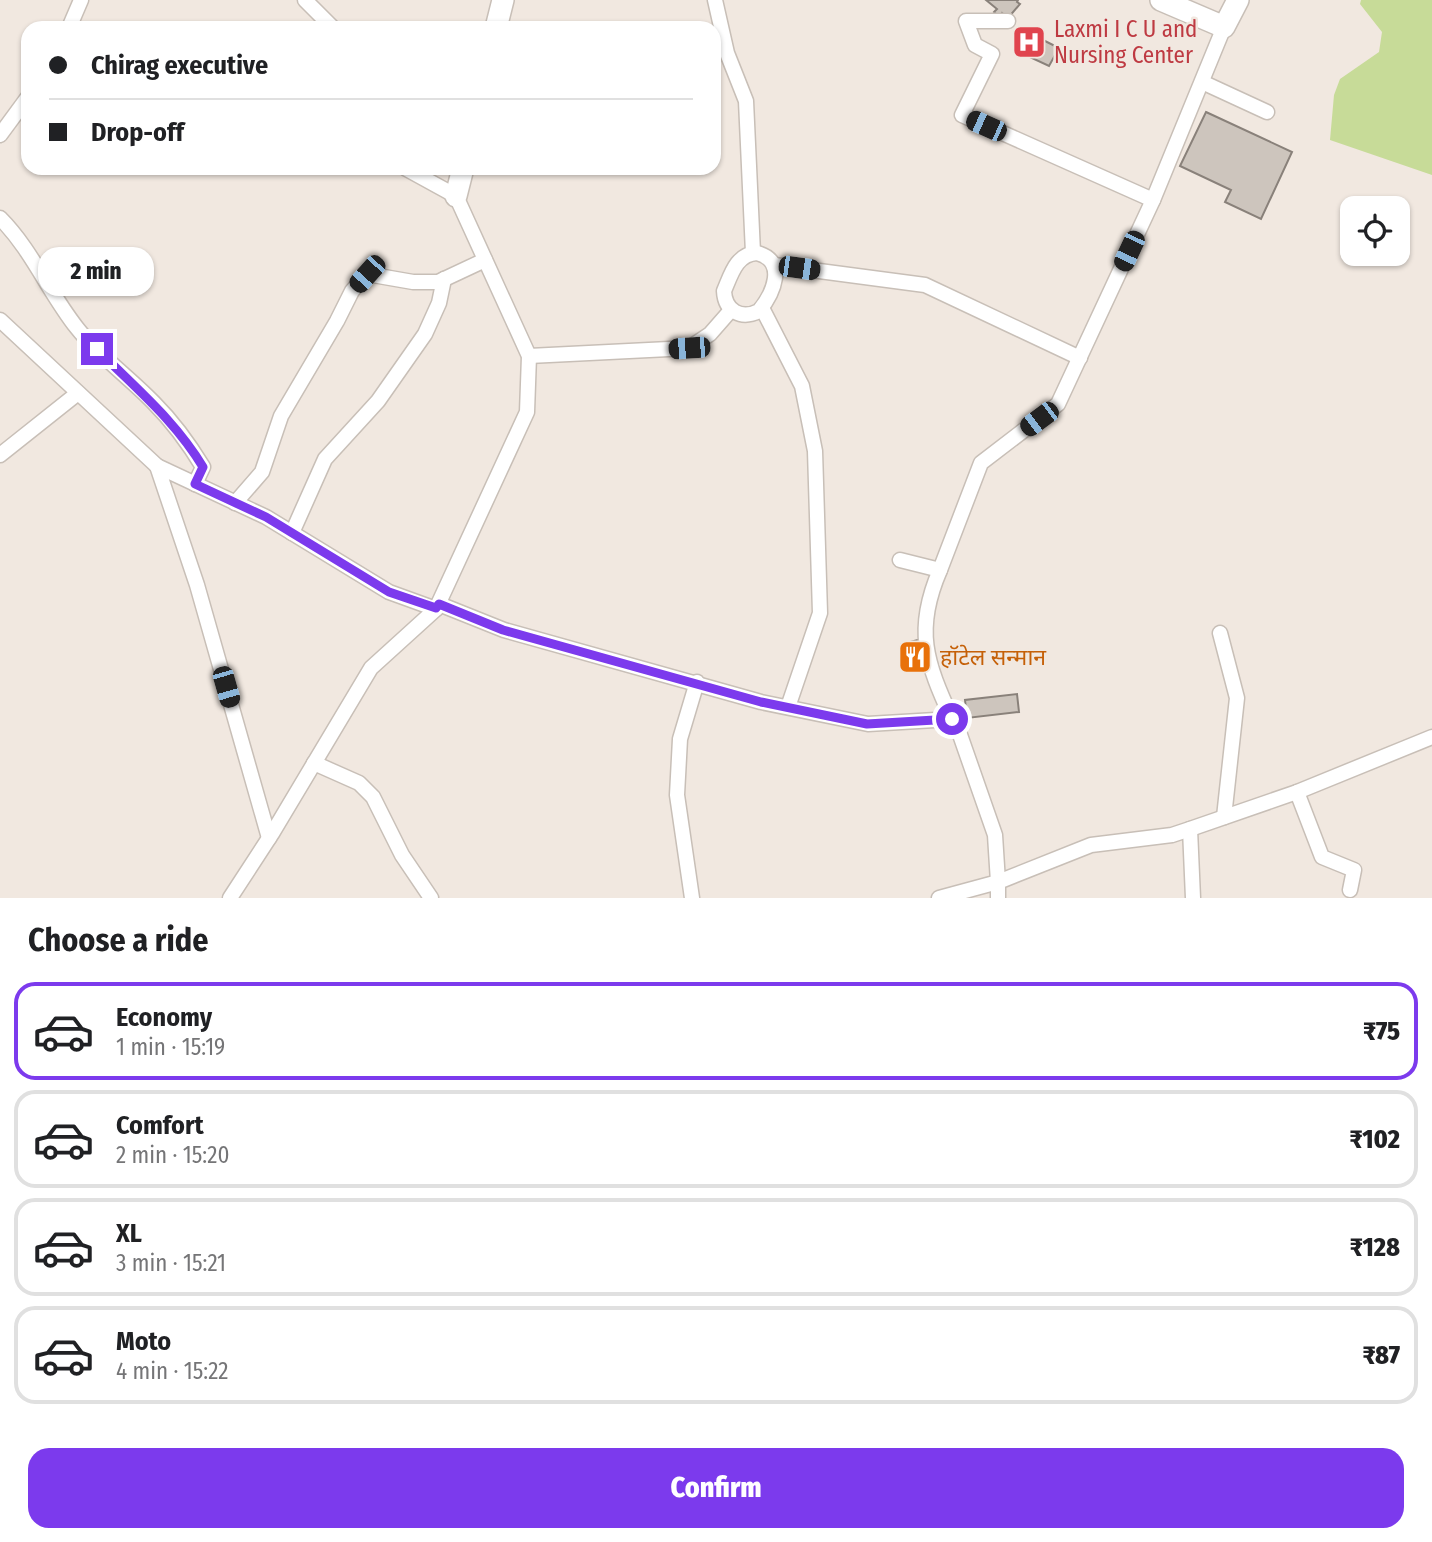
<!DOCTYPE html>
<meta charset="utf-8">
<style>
:root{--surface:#fff;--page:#f6f6f6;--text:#202124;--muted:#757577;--line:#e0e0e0;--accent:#7c3aed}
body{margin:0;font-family:"Fira Sans Condensed","Noto Sans Devanagari",sans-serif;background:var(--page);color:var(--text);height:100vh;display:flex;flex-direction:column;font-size:26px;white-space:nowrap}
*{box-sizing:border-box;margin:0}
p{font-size:23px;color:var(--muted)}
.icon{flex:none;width:38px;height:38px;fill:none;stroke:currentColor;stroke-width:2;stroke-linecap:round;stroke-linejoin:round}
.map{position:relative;height:898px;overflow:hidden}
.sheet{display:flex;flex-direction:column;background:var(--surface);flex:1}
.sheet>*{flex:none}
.guide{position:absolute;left:21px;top:21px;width:700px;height:154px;border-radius:21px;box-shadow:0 2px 5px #0004;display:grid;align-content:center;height:154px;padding:0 28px;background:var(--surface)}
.controls{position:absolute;left:1340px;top:196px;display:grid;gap:14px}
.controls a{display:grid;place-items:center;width:70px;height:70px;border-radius:14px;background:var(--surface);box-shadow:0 2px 5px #0004;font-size:35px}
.end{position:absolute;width:32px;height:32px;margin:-16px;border:9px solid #7c3aed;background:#fff;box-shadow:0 0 0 4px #fff}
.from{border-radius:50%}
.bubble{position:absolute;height:49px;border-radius:21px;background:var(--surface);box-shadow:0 2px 5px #0004;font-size:23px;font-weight:800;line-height:49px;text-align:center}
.car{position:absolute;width:21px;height:42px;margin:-21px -10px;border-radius:9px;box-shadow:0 0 5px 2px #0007;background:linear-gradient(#222 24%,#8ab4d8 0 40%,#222 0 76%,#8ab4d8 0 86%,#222 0)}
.guide b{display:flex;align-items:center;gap:24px;height:66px;font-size:26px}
.guide b+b{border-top:2px solid var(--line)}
.guide i{width:18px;height:18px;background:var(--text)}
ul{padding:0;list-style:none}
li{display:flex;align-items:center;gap:21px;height:98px;margin:0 14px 10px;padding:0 14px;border:4px solid var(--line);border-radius:21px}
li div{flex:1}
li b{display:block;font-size:26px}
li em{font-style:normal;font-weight:800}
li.on{border-color:var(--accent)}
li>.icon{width:63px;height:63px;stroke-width:1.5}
h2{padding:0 28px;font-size:32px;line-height:84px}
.action{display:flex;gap:14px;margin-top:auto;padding:14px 28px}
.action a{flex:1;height:80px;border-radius:21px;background:var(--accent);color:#fff;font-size:28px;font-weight:800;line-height:80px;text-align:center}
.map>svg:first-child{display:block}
.green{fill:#c7db98}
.building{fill:#cdc5bd;stroke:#89817a;stroke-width:2}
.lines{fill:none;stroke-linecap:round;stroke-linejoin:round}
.street-casing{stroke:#c8bfb7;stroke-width:17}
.secondary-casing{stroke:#c8bfb7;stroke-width:24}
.street{stroke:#fff;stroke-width:14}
.secondary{stroke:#fff;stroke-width:21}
.route{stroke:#7c3aed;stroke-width:9}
.labels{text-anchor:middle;stroke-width:5;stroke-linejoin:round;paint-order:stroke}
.health-label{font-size:23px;fill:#be3a42;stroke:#f1e8e0;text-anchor:start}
.food-label{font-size:23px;fill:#c56008;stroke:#f1e8e0;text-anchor:start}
</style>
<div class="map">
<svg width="1432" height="898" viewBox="0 0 1432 898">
<rect width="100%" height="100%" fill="#f1e8e0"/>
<polygon class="green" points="1361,0 1432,0 1432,175 1330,140 1334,95 1340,79 1379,52 1382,32 1360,4"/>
<g class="building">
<polygon points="986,0 1018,0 1017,2 1020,4 1008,18 1002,13 999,17 994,12 997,9"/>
<polygon points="1027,32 1059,48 1049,66 1017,51"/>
<polygon points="1206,112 1292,152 1261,219 1225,202 1231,190 1180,166"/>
<polygon points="922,639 928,666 909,671 902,644"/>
<polygon points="1017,694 1019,712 967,718 965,700"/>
</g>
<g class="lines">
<defs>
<g id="street">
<polyline points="305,0 333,28"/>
<polyline points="715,0 727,53 746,101 753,253"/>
<polyline points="1008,21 966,21 975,45 992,54 962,115 1153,200"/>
<polyline points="69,28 81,0"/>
<polyline points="1202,82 1267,112"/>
<polyline points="0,135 28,97"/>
<path d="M0,218c32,32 49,75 77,110 22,28 52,49 77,75 19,19 35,41 49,64l-8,17"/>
<path d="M757,253c31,8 16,41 2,58 -18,9 -34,0 -35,-20 7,-16 12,-37 33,-38z"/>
<polyline points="774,265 925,285 1080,358"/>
<polyline points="762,308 802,386 815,451 820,613 788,707"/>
<polyline points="0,320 157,466"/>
<polyline points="529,356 689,348 710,334 731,310"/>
<polyline points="0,455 78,393"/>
<polyline points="235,503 262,472 281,416 337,321 352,291 367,274 413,282 438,282 485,260"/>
<polyline points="292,533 325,459 378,401 425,334 439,303 444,279"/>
<polyline points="900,560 940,570 981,463 1058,404 1153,200 1224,27"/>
<path d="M940,570c-26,60 -14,92 12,149"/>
<polyline points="439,604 504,630 761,702 868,724 952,719 958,729 995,835 998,882 939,898"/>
<polyline points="1220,633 1237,698 1224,817"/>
<polyline points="314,763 359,783 373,797 402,855 431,898"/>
<polyline points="1297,792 1322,857 1354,870 1350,890"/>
<polyline points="1190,829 1193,898"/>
<polyline points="269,838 197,585 157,466 266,517 389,592 436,609"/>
<polyline points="230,898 273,832 371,668 436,609 527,412 529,356 456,196 405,168"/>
<polyline points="692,898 677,795 680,739 697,682"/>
<polyline points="998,898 998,882 1091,845 1172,835 1190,829 1297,792 1432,737"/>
</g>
<g id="secondary">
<polyline points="1161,0 1224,27 1238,0"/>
<polyline points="496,28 503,0"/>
<polyline points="456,196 463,168"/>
</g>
</defs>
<use href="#street" class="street-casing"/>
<use href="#secondary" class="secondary-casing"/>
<use href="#street" class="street"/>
<use href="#secondary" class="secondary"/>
</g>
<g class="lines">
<path class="route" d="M97,349c38,39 77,70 106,118l-8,17 71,33 123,75 47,16 3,-4 64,26 258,72 106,22 85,-5"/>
</g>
<defs>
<symbol id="hospital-square" viewBox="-11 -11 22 22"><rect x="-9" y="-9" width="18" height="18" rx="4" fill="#e0444e" stroke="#f1e8e0"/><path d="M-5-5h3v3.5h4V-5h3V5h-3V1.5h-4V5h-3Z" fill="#fff"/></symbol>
<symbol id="restaurant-square" viewBox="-11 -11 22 22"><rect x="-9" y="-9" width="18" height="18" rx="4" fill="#e8710a" stroke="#f1e8e0"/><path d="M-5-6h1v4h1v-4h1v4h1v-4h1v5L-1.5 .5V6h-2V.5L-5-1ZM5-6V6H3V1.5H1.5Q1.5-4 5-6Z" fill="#fff"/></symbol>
</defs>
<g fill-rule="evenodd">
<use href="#hospital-square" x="1010" y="23" width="38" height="38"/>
<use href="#restaurant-square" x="896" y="638" width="38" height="38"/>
</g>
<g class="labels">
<g class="health-label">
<text x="1054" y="37">Laxmi I C U and<tspan x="1054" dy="26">Nursing Center</tspan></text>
</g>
<g class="food-label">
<text x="940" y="665">हॉटेल सन्मान</text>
</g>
</g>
</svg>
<div class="controls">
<a><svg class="icon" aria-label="locate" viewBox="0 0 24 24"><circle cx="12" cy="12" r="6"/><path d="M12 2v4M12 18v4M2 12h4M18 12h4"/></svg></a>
</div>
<i class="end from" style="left:952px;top:719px"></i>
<i class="end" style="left:97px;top:349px"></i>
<div class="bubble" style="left:38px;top:247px;width:116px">2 min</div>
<i class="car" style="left:986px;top:126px;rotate:294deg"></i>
<i class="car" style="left:1129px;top:251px;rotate:205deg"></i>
<i class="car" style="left:799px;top:268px;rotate:98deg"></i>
<i class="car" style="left:367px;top:274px;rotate:222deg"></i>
<i class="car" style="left:689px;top:348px;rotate:266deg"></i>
<i class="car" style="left:1039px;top:419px;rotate:233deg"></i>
<i class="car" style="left:226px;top:687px;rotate:164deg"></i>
<div class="guide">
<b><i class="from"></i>Chirag executive</b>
<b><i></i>Drop-off</b>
</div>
</div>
<section class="sheet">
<h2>Choose a ride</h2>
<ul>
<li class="on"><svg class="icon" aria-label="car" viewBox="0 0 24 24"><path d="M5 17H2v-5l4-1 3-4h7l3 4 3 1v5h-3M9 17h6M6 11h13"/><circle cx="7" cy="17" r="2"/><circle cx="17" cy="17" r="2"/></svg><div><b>Economy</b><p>1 min · 15:19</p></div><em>₹75</em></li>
<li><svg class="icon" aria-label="car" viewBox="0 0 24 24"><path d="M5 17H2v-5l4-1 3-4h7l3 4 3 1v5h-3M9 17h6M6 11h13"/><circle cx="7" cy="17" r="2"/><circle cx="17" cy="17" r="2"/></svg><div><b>Comfort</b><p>2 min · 15:20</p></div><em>₹102</em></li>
<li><svg class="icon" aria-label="car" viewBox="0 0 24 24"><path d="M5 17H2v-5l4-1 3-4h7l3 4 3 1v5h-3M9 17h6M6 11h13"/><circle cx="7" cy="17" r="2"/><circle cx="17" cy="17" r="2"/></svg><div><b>XL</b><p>3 min · 15:21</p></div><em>₹128</em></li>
<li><svg class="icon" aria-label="car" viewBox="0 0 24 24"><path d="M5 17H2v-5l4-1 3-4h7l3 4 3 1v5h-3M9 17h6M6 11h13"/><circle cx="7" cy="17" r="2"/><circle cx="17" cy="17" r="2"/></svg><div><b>Moto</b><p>4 min · 15:22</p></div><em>₹87</em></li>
</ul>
<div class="action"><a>Confirm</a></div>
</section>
